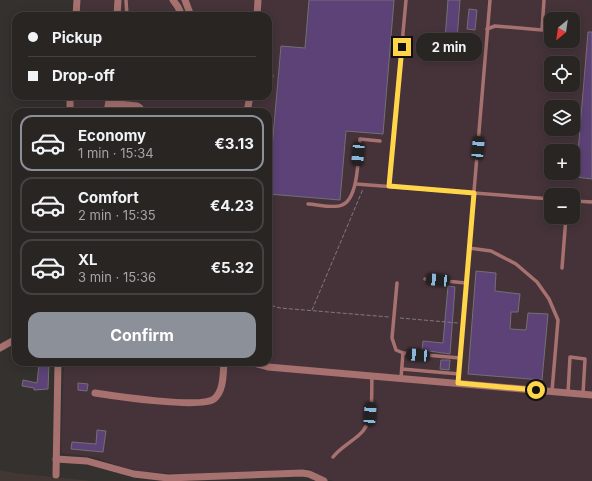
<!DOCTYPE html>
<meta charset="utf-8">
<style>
:root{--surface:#282523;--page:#343130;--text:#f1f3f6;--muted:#a5a5a6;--line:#444241;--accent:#8c9099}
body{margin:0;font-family:Inter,sans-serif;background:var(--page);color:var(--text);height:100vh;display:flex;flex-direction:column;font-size:15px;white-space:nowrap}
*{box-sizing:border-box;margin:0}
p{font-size:13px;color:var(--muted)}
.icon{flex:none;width:22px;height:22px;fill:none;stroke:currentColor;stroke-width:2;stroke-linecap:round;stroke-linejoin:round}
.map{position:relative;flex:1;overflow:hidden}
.drawer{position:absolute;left:12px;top:108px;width:260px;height:258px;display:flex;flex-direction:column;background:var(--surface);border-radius:12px;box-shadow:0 2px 10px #0003,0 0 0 1px var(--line)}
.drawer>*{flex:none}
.top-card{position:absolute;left:12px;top:12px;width:260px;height:88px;border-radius:12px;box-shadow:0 2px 10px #0003,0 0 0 1px var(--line);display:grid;align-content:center;height:88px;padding:0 16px;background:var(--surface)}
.needle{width:26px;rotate:209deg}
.controls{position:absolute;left:544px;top:12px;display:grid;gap:8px}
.controls a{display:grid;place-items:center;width:36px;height:36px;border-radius:8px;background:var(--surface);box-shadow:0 2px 10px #0003,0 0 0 1px var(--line);font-size:20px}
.end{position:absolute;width:18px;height:18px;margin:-9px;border:5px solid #ffd54a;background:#111;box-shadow:0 0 0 2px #111}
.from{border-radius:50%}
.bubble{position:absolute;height:28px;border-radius:12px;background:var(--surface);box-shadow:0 2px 10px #0003,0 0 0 1px var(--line);font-size:13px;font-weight:700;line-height:28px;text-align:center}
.car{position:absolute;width:12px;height:24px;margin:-12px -6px;border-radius:5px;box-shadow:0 0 3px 1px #0007;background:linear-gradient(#222 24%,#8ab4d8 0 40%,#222 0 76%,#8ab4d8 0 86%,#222 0)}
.top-card b{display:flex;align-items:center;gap:14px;height:38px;font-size:15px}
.top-card b+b{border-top:1px solid var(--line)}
.top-card i{width:10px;height:10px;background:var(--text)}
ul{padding:7px 0 0;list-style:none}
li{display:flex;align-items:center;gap:12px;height:56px;margin:0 8px 6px;padding:0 8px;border:2px solid var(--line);border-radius:12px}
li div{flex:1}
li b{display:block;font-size:15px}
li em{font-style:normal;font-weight:700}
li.active{border-color:var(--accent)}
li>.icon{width:36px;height:36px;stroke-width:1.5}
.button{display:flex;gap:8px;margin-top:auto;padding:8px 16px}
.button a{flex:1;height:46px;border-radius:12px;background:var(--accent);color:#fff;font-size:16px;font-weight:700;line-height:46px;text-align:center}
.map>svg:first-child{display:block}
.built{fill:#423732}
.industrial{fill:#46333a;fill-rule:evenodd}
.building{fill:#5d4277;stroke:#727074}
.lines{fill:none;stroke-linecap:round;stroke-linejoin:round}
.path{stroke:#7e7b79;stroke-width:1;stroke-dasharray:4 2;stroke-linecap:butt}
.service{stroke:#a6716f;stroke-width:3.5}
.minor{stroke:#a6716f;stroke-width:7}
.route{stroke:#ffd54a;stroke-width:5}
</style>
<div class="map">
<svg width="592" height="481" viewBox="0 0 592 481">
<rect width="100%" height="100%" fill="#35312f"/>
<polygon class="built" points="0,470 15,473 92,481 0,481"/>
<path class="industrial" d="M81,0h511v481h-259l-12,-4 -11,-8 -126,5 -41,-2 -21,-5 -27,-10 -34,-4 3,-91h204v-250h-195l1,-16h194v-80h-188zM551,19h22v22h-22zM551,63h22v22h-22zM551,107h22v22h-22zM551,151h22v22h-22zM551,195h22v22h-22z"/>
<g class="building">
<polygon points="309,0 394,0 383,134 346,131 340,200 268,194 281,46 305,48"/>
<polygon points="448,0 460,0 456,53 444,52"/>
<polygon points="469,9 477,10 475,30 467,29"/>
<polygon points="588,32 592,32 592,179 576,177"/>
<polygon points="476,271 496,273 495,291 520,294 518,312 511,312 510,329 526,330 528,313 548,314 542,380 468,374"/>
<polygon points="448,286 455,287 450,354 422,350 423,341 443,343"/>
<polygon points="441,360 450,360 449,370 440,369"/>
<polygon points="39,364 49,364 48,389 34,390 34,388 22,386 23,380 37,383"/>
<polygon points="78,383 88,384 87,391 78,390"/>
<polygon points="97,430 106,431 103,452 71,449 72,442 96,444"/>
</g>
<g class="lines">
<g class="path">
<polyline points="268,300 273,306 280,308 389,317"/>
<polyline points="312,310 363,189"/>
<polyline points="400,318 458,323"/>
</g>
<g class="service">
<polyline points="126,0 127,16"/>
<polyline points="487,29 495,26 542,30 544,0"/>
<polyline points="356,184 551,199"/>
<polyline points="389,186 406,0"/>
<polyline points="573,201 592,202"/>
<path d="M308,204c9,0 25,5 34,1 17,-6 16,-50 18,-66l20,2"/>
<polyline points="469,248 491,251 516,264 537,282 549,299 558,320 552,391"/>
<polyline points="562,268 566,217"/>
<polyline points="425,279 466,283"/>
<polyline points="397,283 392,338 396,350 403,353"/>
<polyline points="402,369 459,374"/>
<polyline points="401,378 403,353 460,358"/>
<polyline points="458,383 490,0"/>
<polyline points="568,393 570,357 585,359 583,394"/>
<path d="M333,457c7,-9 17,-14 26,-22 16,-13 12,-40 13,-59"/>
</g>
<g class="minor">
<polyline points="173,0 178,7 182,16"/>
<polyline points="185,0 191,16"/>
<polyline points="76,16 77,0"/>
<polyline points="117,16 118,0"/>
<polyline points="257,16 258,0"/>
<polyline points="268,69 270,76 268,84"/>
<polyline points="109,103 137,106 140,108 140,112"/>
<polyline points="70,112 70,96"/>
<polyline points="107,112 110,96"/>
<polyline points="247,112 250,96"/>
<polyline points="0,348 16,339"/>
<polyline points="250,362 268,367 592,395"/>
<path d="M95,393c19,3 106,16 119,6 10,-8 9,-25 10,-37"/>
<polyline points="56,459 87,461 134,474 168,478 302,473 309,474 324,481"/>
<polyline points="56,475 58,362"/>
</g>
</g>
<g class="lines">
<polyline class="route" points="402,47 389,186 474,193 458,383 536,390"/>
</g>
</svg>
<div class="controls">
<a><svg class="needle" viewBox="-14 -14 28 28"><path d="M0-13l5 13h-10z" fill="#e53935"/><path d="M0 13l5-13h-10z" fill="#a5a5a6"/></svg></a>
<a><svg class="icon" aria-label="locate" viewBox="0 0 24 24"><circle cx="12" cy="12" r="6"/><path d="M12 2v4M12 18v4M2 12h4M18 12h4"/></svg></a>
<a><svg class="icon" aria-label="layers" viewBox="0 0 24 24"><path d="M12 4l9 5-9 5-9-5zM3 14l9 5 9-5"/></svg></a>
<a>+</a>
<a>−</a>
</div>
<i class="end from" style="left:536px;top:390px"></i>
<i class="end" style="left:402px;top:47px"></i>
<div class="bubble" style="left:416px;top:33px;width:66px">2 min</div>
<i class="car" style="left:478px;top:148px;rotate:5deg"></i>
<i class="car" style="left:358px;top:154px;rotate:185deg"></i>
<i class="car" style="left:438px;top:280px;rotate:275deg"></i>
<i class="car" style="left:418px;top:355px;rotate:274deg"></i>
<i class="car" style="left:370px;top:414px;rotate:4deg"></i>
<div class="top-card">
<b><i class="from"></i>Pickup</b>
<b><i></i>Drop-off</b>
</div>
<section class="drawer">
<ul>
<li class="active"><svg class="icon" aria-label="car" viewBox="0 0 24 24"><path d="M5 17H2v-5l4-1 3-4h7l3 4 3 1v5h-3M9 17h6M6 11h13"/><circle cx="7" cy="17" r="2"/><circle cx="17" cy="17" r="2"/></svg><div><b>Economy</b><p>1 min · 15:34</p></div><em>€3.13</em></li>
<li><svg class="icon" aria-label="car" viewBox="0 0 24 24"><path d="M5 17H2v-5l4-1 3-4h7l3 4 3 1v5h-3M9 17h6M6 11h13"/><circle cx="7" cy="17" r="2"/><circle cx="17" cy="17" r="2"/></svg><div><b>Comfort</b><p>2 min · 15:35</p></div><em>€4.23</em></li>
<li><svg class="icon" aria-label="car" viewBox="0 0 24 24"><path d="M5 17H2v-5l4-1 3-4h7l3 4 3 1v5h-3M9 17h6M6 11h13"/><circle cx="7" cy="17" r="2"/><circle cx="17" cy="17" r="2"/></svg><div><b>XL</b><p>3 min · 15:36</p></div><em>€5.32</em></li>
</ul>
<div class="button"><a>Confirm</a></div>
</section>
</div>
